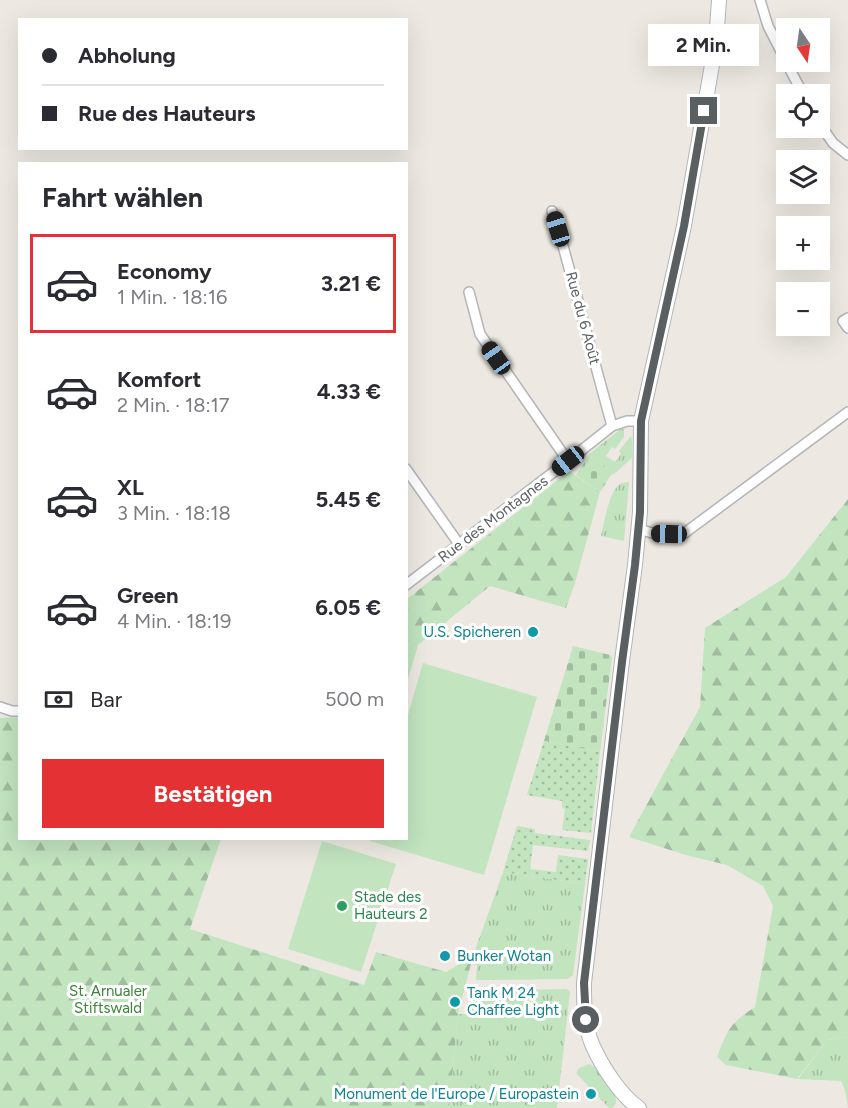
<!DOCTYPE html>
<html lang="de">
<meta charset="utf-8">
<style>
:root{--surface:#fff;--page:#f7f7f7;--text:#2b2b33;--muted:#7c7c81;--line:#e1e1e2;--accent:#e43133}
body{margin:0;font-family:Figtree,sans-serif;background:var(--page);color:var(--text);height:100vh;display:flex;flex-direction:column;font-size:22px;white-space:nowrap}
*{box-sizing:border-box;margin:0}
p{font-size:20px;color:var(--muted)}
.icon{flex:none;width:33px;height:33px;fill:none;stroke:currentColor;stroke-width:2;stroke-linecap:round;stroke-linejoin:round}
.map{position:relative;flex:1;overflow:hidden}
.panel{position:absolute;left:18px;top:162px;width:390px;height:678px;display:flex;flex-direction:column;background:var(--surface);border-radius:0px;box-shadow:0 6px 24px #0002}
.panel>*{flex:none}
.banner{position:absolute;left:18px;top:18px;width:390px;height:132px;border-radius:0px;box-shadow:0 6px 24px #0002;display:grid;align-content:center;height:132px;padding:0 24px;background:var(--surface)}
.needle{width:39px;rotate:167deg}
.fabs{position:absolute;left:776px;top:18px;display:grid;gap:12px}
.fabs a{display:grid;place-items:center;width:54px;height:54px;border-radius:0px;background:var(--surface);box-shadow:0 6px 24px #0002;font-size:30px}
.end{position:absolute;width:27px;height:27px;margin:-14px;border:8px solid #5a5f62;background:#fff;box-shadow:0 0 0 3px #fff}
.from{border-radius:50%}
.bubble{position:absolute;height:42px;border-radius:0px;background:var(--surface);box-shadow:0 6px 24px #0002;font-size:20px;font-weight:700;line-height:42px;text-align:center}
.car{position:absolute;width:18px;height:36px;margin:-18px -9px;border-radius:8px;box-shadow:0 0 4px 2px #0007;background:linear-gradient(#222 24%,#8ab4d8 0 40%,#222 0 76%,#8ab4d8 0 86%,#222 0)}
.banner b{display:flex;align-items:center;gap:21px;height:57px;font-size:22px}
.banner b+b{border-top:2px solid var(--line)}
.banner i{width:15px;height:15px;background:var(--text)}
ul{padding:0;list-style:none}
li{display:flex;align-items:center;gap:18px;height:99px;margin:0 12px 9px;padding:0 12px;border:3px solid transparent;border-radius:0px}
li div{flex:1}
li b{display:block;font-size:22px}
li em{font-style:normal;font-weight:700}
li.current{border-color:var(--accent)}
li>.icon{width:54px;height:54px;stroke-width:1.5}
h2{padding:0 24px;font-size:27px;line-height:72px}
.pay{display:flex;align-items:center;gap:15px;height:66px;padding:0 24px;font-size:22px}
.pay p{margin-inline-start:auto}
.cta{display:flex;gap:12px;margin-top:auto;padding:12px 24px}
.cta a{flex:1;height:69px;border-radius:0px;background:var(--accent);color:#fff;font-size:24px;font-weight:700;line-height:69px;text-align:center}
.map>svg:first-child{display:block}
.grass{fill:url(#grass-tufts)}
.forest{fill:url(#forest-firs)}
.cemetery{fill:url(#cemetery-stones)}
.park{fill:url(#park-dots)}
.pitch{fill:#c2e4bf}
.lines{fill:none;stroke-linecap:round;stroke-linejoin:round}
.street-casing{stroke:#b3b5b9;stroke-width:12}
.secondary-casing{stroke:#b1b6b9;stroke-width:16}
.street{stroke:#fff;stroke-width:9}
.secondary{stroke:#fff;stroke-width:14}
.route{stroke:#5a5f62;stroke-width:8}
.culture-dot{fill:#0f9aa8;stroke:#fff;stroke-width:2}
.leisure-dot{fill:#2e9e5b;stroke:#fff;stroke-width:2}
.labels{text-anchor:middle;stroke-width:6;stroke-linejoin:round;paint-order:stroke}
.street-label{font-size:15px;fill:#5a5f62;stroke:#fff}
.culture-label{font-size:15px;fill:#0d838f;stroke:#fff;text-anchor:end}
.leisure-label{font-size:15px;fill:#27864d;stroke:#fff;text-anchor:start}
.park-label{font-size:15px;fill:#3b8537;stroke:#fff}
</style>
<div class="map">
<svg width="848" height="1108" viewBox="0 0 848 1108">
<defs>
<pattern id="grass-tufts" width="24" height="20" patternUnits="userSpaceOnUse" patternTransform="scale(1.5)"><rect width="24" height="20" fill="#c2e4bf"/><path d="M3 7l-1-3M5 7V3M7 7l1-3M15 17l-1-3M17 17v-4M19 17l1-3" fill="none" stroke="#a1bc9f"/></pattern>
<pattern id="forest-firs" width="22" height="20" patternUnits="userSpaceOnUse" patternTransform="scale(1.5)"><rect width="22" height="20" fill="#c2e4bf"/><path d="M5 1l3.5 6h-7zM16 11l3.5 6h-7z" fill="#a1bc9f"/></pattern>
<pattern id="cemetery-stones" width="16" height="16" patternUnits="userSpaceOnUse" patternTransform="scale(1.5)"><rect width="16" height="16" fill="#c2e4bf"/><path d="M2 7V4a2 2 0 0 1 4 0v3zM10 15v-3a2 2 0 0 1 4 0v3z" fill="#a1bc9f"/></pattern>
<pattern id="park-dots" width="8" height="8" patternUnits="userSpaceOnUse" patternTransform="scale(1.5)"><rect width="8" height="8" fill="#c2e4bf"/><path d="M2 2h.1M6 6h.1" fill="none" stroke="#a1bc9f" stroke-width="1.8" stroke-linecap="round"/></pattern>
</defs>
<rect width="100%" height="100%" fill="#ede9e2"/>
<g class="grass">
<polygon points="622,428 624,430 624,437 615,449 612,447 606,456 615,462 621,454 619,451 631,436 632,439 632,458 614,474 611,475 613,472 589,456 589,454"/>
<path d="M629,482l-5,59 -23,-5c3,-13 8,-44 18,-51 4,-3 5,-2 10,-3z"/>
<polygon points="503,872 585,884 573,975 567,979 476,980 477,965 472,964 473,956"/>
<polygon points="567,989 570,992 557,1108 449,1108 458,1014 468,1014 470,991"/>
<polygon points="848,1037 848,1108 845,1090 841,1081 798,1079 827,1040"/>
<path d="M589,1064l5,3 21,29c2,6 1,9 -3,12h-3l-33,-35 3,-5z"/>
</g>
<g class="forest">
<polygon points="569,471 600,492 575,583 566,608 490,586 418,645 407,683 407,599"/>
<path d="M848,499v538l-21,3 -30,39 -71,-14 -9,-8c11,-28 13,-34 38,-50l18,-101 -10,-20 -36,-21 -41,-10 -57,-18 71,-130 5,-79 81,-51z"/>
<polygon points="19,717 20,838 221,839 190,929 364,985 376,952 446,972 473,956 458,1014 449,1108 0,1108 0,718"/>
</g>
<g class="cemetery">
<polygon points="589,456 613,472 600,492 576,475"/>
<polygon points="573,646 610,655 612,657 600,752 544,741"/>
</g>
<g class="park">
<polygon points="544,741 600,752 591,833 562,830 565,809 562,808 562,801 527,795"/>
<polygon points="517,826 535,829 535,833 590,840 588,851 533,845 530,869 556,872 558,855 588,859 585,884 503,872"/>
</g>
<g class="pitch">
<polygon points="423,663 537,697 484,875 370,841 370,839 406,838 407,718"/>
<polygon points="322,841 396,864 361,972 288,949"/>
</g>
<g class="lines">
<defs>
<g id="street">
<polyline points="760,0 768,26 786,61"/>
<polyline points="786,62 803,94"/>
<polyline points="819,123 833,143 848,155"/>
<polyline points="552,211 563,246 612,426"/>
<polyline points="469,292 480,334 568,461"/>
<polyline points="848,318 843,321 848,328"/>
<polyline points="406,469 459,544"/>
<polyline points="638,529 656,534 682,535 848,412"/>
<polyline points="406,585 568,461 612,426 627,421 641,421"/>
<polyline points="0,707 12,711 20,711"/>
</g>
<path id="secondary" d="M639,1108c-19,-13 -38,-43 -47,-64 -8,-19 -8,-41 -8,-61l38,-322 13,-96 5,-53 1,-91 43,-195 32,-184 3,-42"/>
</defs>
<use href="#street" class="street-casing"/>
<use href="#secondary" class="secondary-casing"/>
<use href="#street" class="street"/>
<use href="#secondary" class="secondary"/>
</g>
<g class="lines">
<polyline class="route" points="586,1020 584,983 622,662 635,565 640,512 641,421 684,226 704,111"/>
</g>
<g class="culture-dot">
<circle cx="533" cy="632" r="6"/>
<circle cx="445" cy="956" r="6"/>
<circle cx="455" cy="1002" r="6"/>
<circle cx="591" cy="1094" r="6"/>
</g>
<circle class="leisure-dot" cx="342" cy="906" r="6"/>
<g class="labels">
<g class="street-label">
<text transform="translate(583 318) rotate(75)" y="5">Rue du 6 Août</text>
<text transform="translate(493 519) rotate(-37)" y="5">Rue des Montagnes</text>
</g>
<g class="culture-label">
<text x="521" y="637">U.S. Spicheren</text>
<text x="457" y="961" text-anchor="start">Bunker Wotan</text>
<text x="467" y="998" text-anchor="start">Tank M 24<tspan x="467" dy="17">Chaffee Light</tspan></text>
<text x="579" y="1099">Monument de l'Europe / Europastein</text>
</g>
<g class="leisure-label">
<text x="354" y="902">Stade des<tspan x="354" dy="17">Hauteurs 2</tspan></text>
</g>
<g class="park-label">
<text x="108" y="996">St. Arnualer<tspan x="108" dy="17">Stiftswald</tspan></text>
</g>
</g>
</svg>
<div class="fabs">
<a><svg class="needle" viewBox="-14 -14 28 28"><path d="M0-13l5 13h-10z" fill="#e53935"/><path d="M0 13l5-13h-10z" fill="#7c7c81"/></svg></a>
<a><svg class="icon" aria-label="locate" viewBox="0 0 24 24"><circle cx="12" cy="12" r="6"/><path d="M12 2v4M12 18v4M2 12h4M18 12h4"/></svg></a>
<a><svg class="icon" aria-label="layers" viewBox="0 0 24 24"><path d="M12 4l9 5-9 5-9-5zM3 14l9 5 9-5"/></svg></a>
<a>+</a>
<a>−</a>
</div>
<i class="end from" style="left:586px;top:1020px"></i>
<i class="end" style="left:704px;top:111px"></i>
<div class="bubble" style="left:648px;top:24px;width:111px">2 Min.</div>
<i class="car" style="left:558px;top:229px;rotate:343deg"></i>
<i class="car" style="left:496px;top:358px;rotate:325deg"></i>
<i class="car" style="left:568px;top:461px;rotate:232deg"></i>
<i class="car" style="left:669px;top:534px;rotate:271deg"></i>
<div class="banner">
<b><i class="from"></i>Abholung</b>
<b><i></i>Rue des Hauteurs</b>
</div>
<section class="panel">
<h2>Fahrt wählen</h2>
<ul>
<li class="current"><svg class="icon" aria-label="car" viewBox="0 0 24 24"><path d="M5 17H2v-5l4-1 3-4h7l3 4 3 1v5h-3M9 17h6M6 11h13"/><circle cx="7" cy="17" r="2"/><circle cx="17" cy="17" r="2"/></svg><div><b>Economy</b><p>1 Min. · 18:16</p></div><em>3.21 €</em></li>
<li><svg class="icon" aria-label="car" viewBox="0 0 24 24"><path d="M5 17H2v-5l4-1 3-4h7l3 4 3 1v5h-3M9 17h6M6 11h13"/><circle cx="7" cy="17" r="2"/><circle cx="17" cy="17" r="2"/></svg><div><b>Komfort</b><p>2 Min. · 18:17</p></div><em>4.33 €</em></li>
<li><svg class="icon" aria-label="car" viewBox="0 0 24 24"><path d="M5 17H2v-5l4-1 3-4h7l3 4 3 1v5h-3M9 17h6M6 11h13"/><circle cx="7" cy="17" r="2"/><circle cx="17" cy="17" r="2"/></svg><div><b>XL</b><p>3 Min. · 18:18</p></div><em>5.45 €</em></li>
<li><svg class="icon" aria-label="car" viewBox="0 0 24 24"><path d="M5 17H2v-5l4-1 3-4h7l3 4 3 1v5h-3M9 17h6M6 11h13"/><circle cx="7" cy="17" r="2"/><circle cx="17" cy="17" r="2"/></svg><div><b>Green</b><p>4 Min. · 18:19</p></div><em>6.05 €</em></li>
</ul>
<div class="pay"><svg class="icon" aria-label="cash" viewBox="0 0 24 24"><path d="M3 7h18v10H3z"/><circle cx="12" cy="12" r="2"/></svg>Bar<p>500 m</p></div>
<div class="cta"><a>Bestätigen</a></div>
</section>
</div>
